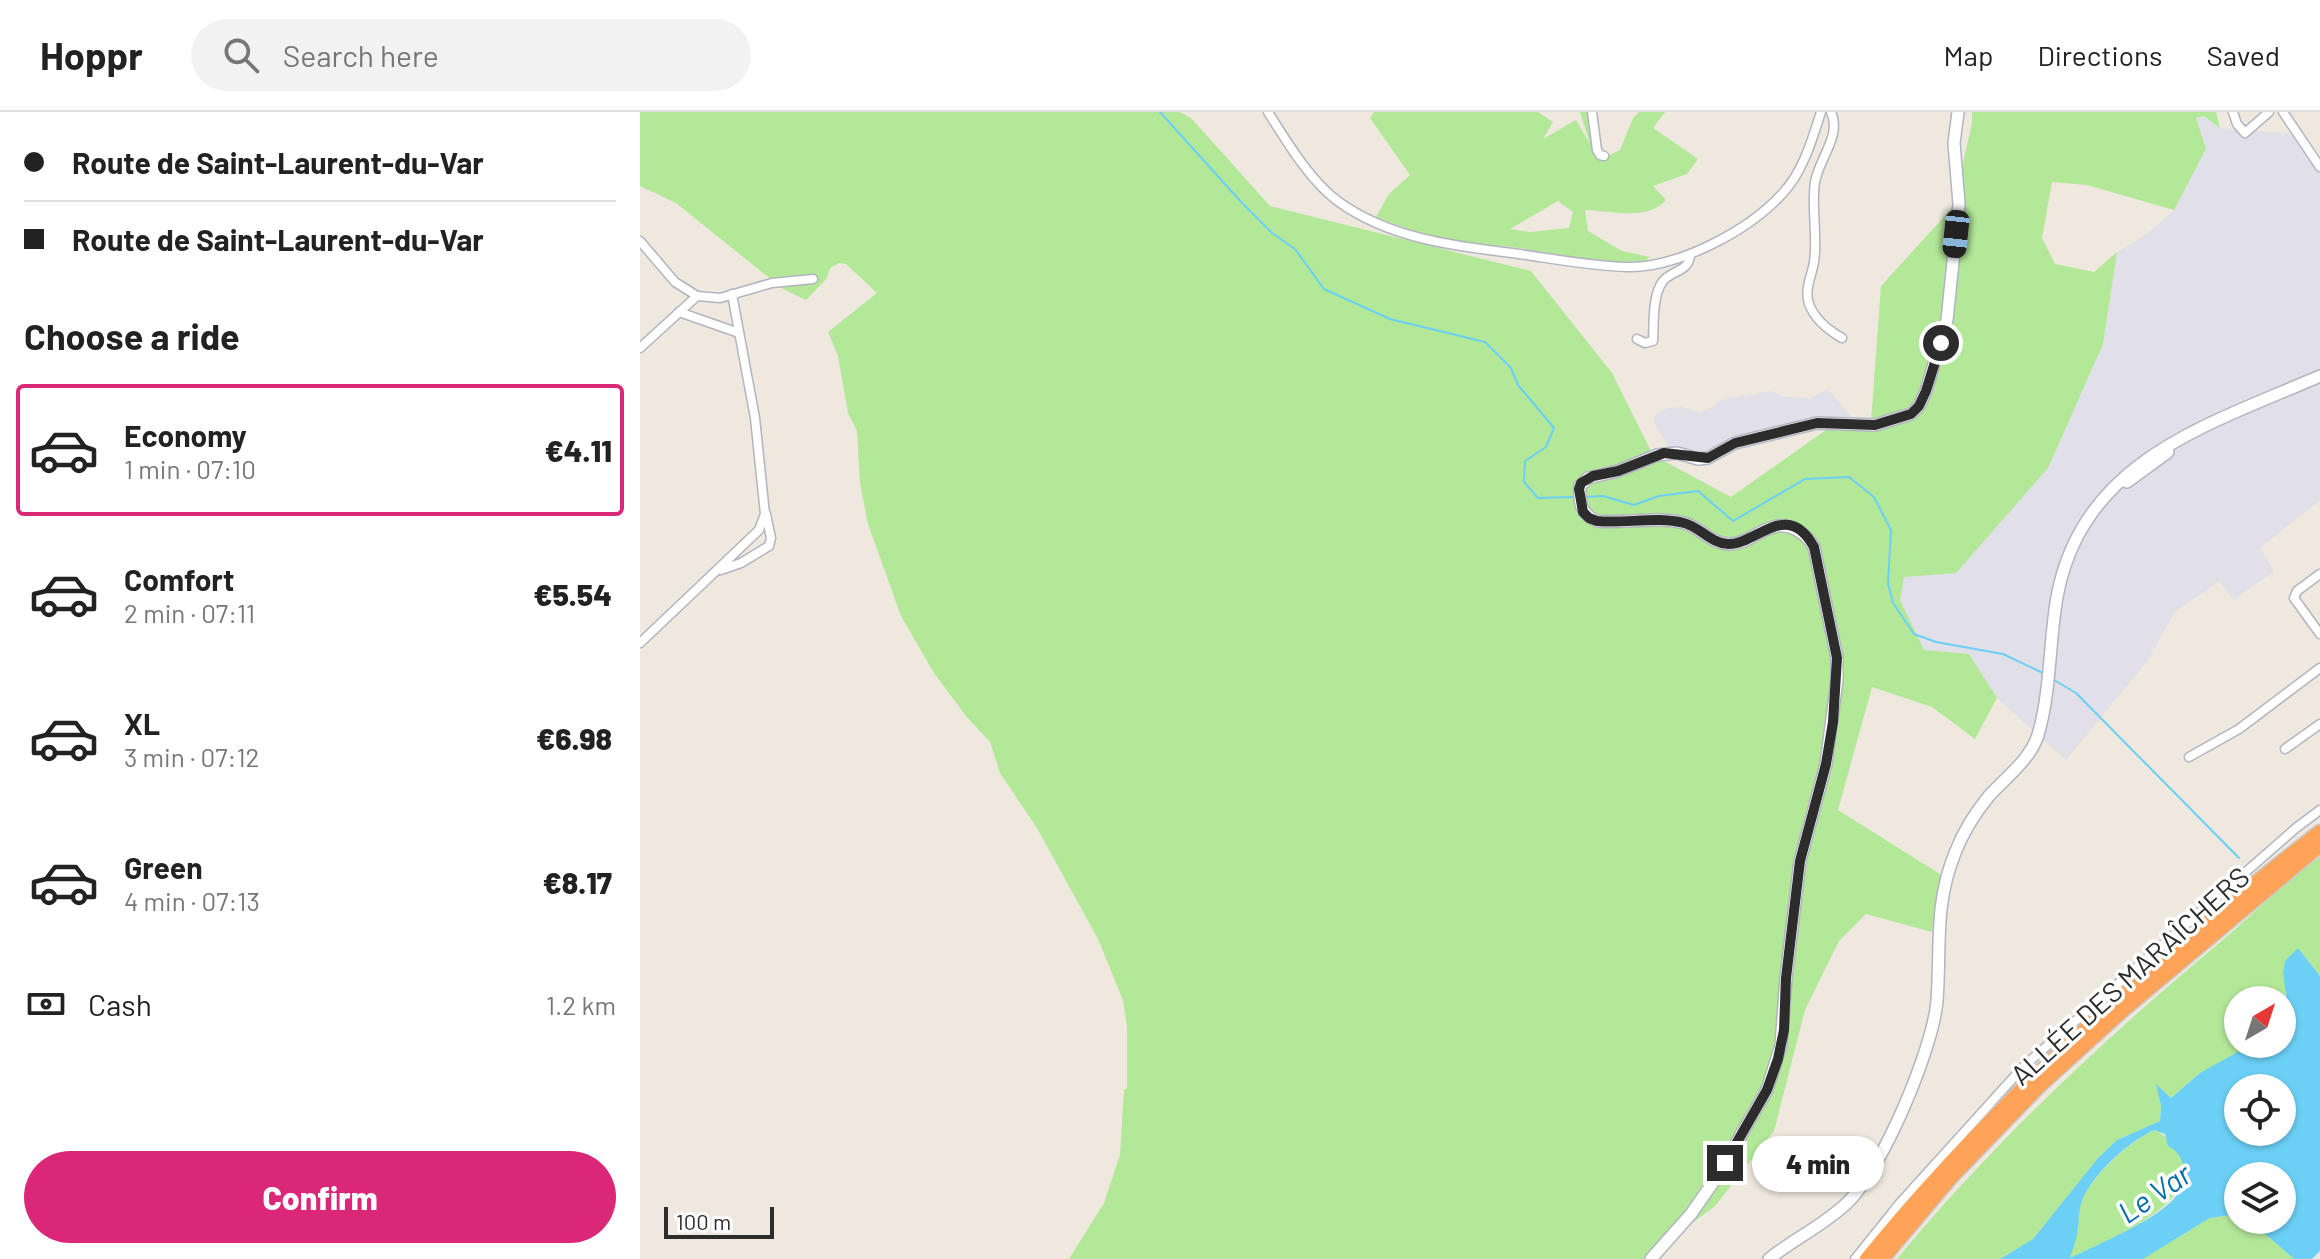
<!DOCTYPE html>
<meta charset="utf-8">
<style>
:root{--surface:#fff;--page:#f2f2f2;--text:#222;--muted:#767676;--line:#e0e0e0;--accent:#db2777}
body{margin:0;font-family:Barlow,sans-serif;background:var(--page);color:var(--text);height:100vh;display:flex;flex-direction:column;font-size:30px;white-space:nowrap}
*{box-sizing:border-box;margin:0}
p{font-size:26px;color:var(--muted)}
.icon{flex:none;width:44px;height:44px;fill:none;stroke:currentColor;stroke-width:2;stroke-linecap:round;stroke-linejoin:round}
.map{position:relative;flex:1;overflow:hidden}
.sheet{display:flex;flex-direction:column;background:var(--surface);width:640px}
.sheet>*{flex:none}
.top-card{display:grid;align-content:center;height:176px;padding:0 24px;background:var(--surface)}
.needle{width:52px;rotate:39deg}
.fabs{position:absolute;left:1584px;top:874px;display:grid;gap:16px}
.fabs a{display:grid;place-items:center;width:72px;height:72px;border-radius:50%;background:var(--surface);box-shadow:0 2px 6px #0004;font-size:40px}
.scale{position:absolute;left:24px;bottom:20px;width:110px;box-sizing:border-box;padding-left:8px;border:4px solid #2c2c2c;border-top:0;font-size:22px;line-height:28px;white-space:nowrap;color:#2c2c2c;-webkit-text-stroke:6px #fff;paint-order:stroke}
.end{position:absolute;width:36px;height:36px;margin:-18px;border:10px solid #2c2c2c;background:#fff;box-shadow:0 0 0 4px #fff}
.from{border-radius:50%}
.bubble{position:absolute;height:56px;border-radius:28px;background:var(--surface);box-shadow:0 2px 6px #0004;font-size:26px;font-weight:800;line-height:56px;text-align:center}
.car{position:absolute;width:24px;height:48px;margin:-24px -12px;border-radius:10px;box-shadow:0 0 6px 2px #0007;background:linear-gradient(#222 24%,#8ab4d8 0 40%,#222 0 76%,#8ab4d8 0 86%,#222 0)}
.top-card b{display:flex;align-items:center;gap:28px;height:76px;font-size:30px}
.top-card b+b{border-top:2px solid var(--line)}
.top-card i{width:20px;height:20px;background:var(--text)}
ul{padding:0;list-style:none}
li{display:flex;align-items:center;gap:24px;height:132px;margin:0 16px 12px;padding:0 8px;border:4px solid transparent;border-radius:8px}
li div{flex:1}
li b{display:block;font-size:30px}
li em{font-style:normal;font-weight:800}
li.active{border-color:var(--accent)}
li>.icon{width:72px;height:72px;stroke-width:1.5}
h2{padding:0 24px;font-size:36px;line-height:96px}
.pay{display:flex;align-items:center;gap:20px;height:88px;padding:0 24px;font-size:30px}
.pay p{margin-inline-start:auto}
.button{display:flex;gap:16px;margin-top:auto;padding:16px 24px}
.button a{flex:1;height:92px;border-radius:48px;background:var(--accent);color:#fff;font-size:32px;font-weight:800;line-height:92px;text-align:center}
header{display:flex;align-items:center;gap:48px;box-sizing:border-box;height:112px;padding:0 40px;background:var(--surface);border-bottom:2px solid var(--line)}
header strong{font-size:38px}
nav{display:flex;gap:44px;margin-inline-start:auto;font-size:28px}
.search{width:560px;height:72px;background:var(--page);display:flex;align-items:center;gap:20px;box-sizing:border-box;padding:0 28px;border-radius:44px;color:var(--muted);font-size:30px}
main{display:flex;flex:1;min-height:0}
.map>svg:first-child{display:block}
.industrial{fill:#e1dfe7}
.green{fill:#b2e898;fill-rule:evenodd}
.water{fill:#6cd0f6;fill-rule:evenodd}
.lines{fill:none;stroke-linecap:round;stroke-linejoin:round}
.stream{stroke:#6cd0f6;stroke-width:2}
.street-casing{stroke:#b2b4c1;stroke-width:11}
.secondary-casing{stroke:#b2b4c1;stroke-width:14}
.highway-casing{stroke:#c8c8c8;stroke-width:17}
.street{stroke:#fff;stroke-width:8}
.secondary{stroke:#fff;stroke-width:11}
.highway{stroke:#ffa359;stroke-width:14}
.route{stroke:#2c2c2c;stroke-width:10}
.labels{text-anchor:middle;stroke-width:7;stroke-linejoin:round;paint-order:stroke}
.street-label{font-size:28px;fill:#2c2c2c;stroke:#fff}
.water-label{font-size:30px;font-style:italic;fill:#066ea7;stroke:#fff}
</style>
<header>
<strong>Hoppr</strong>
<div class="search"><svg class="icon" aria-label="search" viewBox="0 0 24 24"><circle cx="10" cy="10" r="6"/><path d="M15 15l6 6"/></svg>Search here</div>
<nav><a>Map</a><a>Directions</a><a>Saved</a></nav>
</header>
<main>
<section class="sheet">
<div class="top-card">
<b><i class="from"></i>Route de Saint-Laurent-du-Var</b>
<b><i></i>Route de Saint-Laurent-du-Var</b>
</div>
<h2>Choose a ride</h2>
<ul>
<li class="active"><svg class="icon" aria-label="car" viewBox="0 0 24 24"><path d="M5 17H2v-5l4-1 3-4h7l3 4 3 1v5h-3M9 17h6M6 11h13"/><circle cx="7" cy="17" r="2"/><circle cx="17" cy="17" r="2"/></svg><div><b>Economy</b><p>1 min · 07:10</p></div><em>€4.11</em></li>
<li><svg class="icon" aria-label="car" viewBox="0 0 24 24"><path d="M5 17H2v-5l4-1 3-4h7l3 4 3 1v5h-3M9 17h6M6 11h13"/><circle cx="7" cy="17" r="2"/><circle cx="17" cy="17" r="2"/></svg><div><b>Comfort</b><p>2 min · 07:11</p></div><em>€5.54</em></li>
<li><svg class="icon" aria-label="car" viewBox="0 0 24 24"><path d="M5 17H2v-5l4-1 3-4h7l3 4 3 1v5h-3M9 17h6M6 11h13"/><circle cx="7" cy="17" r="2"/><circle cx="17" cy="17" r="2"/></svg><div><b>XL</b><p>3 min · 07:12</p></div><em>€6.98</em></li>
<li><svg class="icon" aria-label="car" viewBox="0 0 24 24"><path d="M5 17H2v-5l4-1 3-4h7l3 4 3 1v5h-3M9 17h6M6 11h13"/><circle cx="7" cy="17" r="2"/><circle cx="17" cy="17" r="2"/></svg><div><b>Green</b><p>4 min · 07:13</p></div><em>€8.17</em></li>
</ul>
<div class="pay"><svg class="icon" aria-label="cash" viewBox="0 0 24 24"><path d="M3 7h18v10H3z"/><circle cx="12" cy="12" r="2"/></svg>Cash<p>1.2 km</p></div>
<div class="button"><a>Confirm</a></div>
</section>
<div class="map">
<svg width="1680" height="1147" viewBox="0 0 1680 1147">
<rect width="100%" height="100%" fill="#efe8de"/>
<g class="industrial">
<polygon points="1564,4 1580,16 1656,22 1669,47 1680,60 1680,388 1620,436 1634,459 1594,488 1579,469 1534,501 1508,548 1426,648 1357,586 1329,543 1284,538 1260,488 1264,465 1463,232 1477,140 1507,122 1534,98 1566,37 1556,6"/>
<polygon points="1188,277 1213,307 1065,343 1029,335 1014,311 1015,303 1028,296 1041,295 1060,300 1072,296 1079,288 1131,279 1142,284 1170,287"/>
</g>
<g class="green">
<polygon points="0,0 539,0 551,6 630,94 891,159 972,261 1013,343 1091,385 1186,318 1231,310 1241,174 1313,95 1332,11 1332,0 1576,0 1580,16 1564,4 1556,6 1566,37 1534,98 1447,73 1412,70 1402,126 1415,152 1454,160 1477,140 1463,232 1408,356 1316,461 1264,465 1260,488 1284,538 1329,542 1357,586 1335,627 1292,595 1232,575 1198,698 1303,764 1292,820 1226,802 1199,829 1165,898 1134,1019 1075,1094 1004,1147 429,1147 464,1091 480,1043 484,978 487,976 487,914 483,888 458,827 397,716 360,661 350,630 326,604 294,561 261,504 228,412 220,371 217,319 208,301 198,244 188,220 237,181 206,152 199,151 190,156 187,166 166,188 143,177 36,91 0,74"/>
<path d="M734,0h164l15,10 -10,17 33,-19 14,24 -10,-32h13l-2,34 8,14 21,-10 13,-32 6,-6h26l-12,16 45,31 -11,15 -34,12 13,14c-18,21 -55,11 -81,10l3,21 34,20 28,6 -5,4 -38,1 -87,-14 -84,-9 -60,-22 13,-23 21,-19 -40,-57zM918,89l15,11 -4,16 -39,4 -20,-3z"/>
<path d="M1680,745v119l-22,-28 -13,47 2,7 -5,9v-11h-44v44h14l-2,3 -50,26 -29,25 -14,-13 4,21 -1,15 -43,19 -19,18 -65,81 -33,20h-103c96,-116 205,-218 321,-315 34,-29 66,-61 102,-87z"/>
<path d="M1514,1018c12,4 19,15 25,25 30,48 -80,88 -110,104 6,-17 7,-32 10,-49 6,-30 49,-67 75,-80z"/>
<polygon points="1590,1103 1598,1105 1598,1108 1609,1108 1654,1147 1503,1147 1570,1106"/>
</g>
<path class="water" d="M1658,836l22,28v275l-8,8h-18l-45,-39h33v-44h-44v41l-8,-2 -20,3 -67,41h-143l33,-20 65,-81 19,-18 43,-19 1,-15 -5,-22 15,14 29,-25 52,-29h30v-33l5,-9 -4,-29 2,-12zM1598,976h44v44h-44zM1514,1018l11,4 3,12c10,5 15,13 15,24 0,10 -3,23 -10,30 -22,22 -74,44 -103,58 2,-8 6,-16 7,-24 2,-13 1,-26 7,-38 14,-27 44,-53 70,-66z"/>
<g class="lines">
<g class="stream">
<polyline points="520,0 603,92 632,121 655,137 684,177 750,207 845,230 871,256 878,273 914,316 906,335 885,349 884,370 898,386 933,385"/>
<polyline points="944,385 963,384 994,393 1019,384 1058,379 1093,409 1165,367 1209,365 1234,385 1251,418 1248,471 1253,491 1274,522 1296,530 1363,542 1405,562"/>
<polyline points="1414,568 1436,581 1599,746"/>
</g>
<defs>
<g id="street">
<path d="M628,0c19,30 42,69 71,90 50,36 114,44 173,51 38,5 77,13 115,14 51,1 121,-36 155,-73 21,-22 30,-54 39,-82"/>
<polyline points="952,0 957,38 960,43 964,44"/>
<path d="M1191,0c11,23 -12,47 -16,70 -4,26 3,53 -1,80 -2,13 -10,28 -5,42 6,16 19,26 33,34"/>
<polyline points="1593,0 1597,12 1605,21 1629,0"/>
<polyline points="1643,0 1680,55"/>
<polyline points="0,129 35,170 57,184"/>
<polyline points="39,200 99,221"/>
<path d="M997,227l8,4 8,-2c1,-17 -1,-46 10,-60 9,-11 26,-9 27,-26"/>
<polyline points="0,236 57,184 80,186 132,171 173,167"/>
<polyline points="81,458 101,451 129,434 131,426 126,402"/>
<polyline points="1680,462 1657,479 1654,486 1680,522"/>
<polyline points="0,531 119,418 125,402 115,306 92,182"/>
<polyline points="1645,637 1680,612"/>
<polyline points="1549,645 1599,617 1680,556"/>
<polyline points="1215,1147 1260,1091 1384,954 1656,716 1680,698"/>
</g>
<g id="secondary">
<polyline points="1487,370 1528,340"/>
<path d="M1011,1147l40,-45 25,-36 51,-88 14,-45 5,-67 14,-117 26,-97 11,-84v-22l-23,-111c-4,-7 -10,-13 -17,-17 -28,-15 -43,15 -69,14 -18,-1 -28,-17 -44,-21 -28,-7 -59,1 -87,-2 -16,-6 -18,-19 -17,-35l8,-8 30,-7 39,-16 20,-2 21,6 10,-1 27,-15 82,-20 58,2 36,-11 8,-8 7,-15 21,-71 12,-116 -5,-61 4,-31"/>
<path d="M1129,1147c25,-20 55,-34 78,-56 35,-33 86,-154 90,-202 4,-54 -3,-96 18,-148 8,-21 20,-40 34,-57 17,-19 41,-36 49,-61 13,-44 11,-93 19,-138 25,-137 151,-172 263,-221"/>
</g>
<g id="highway">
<path d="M1227,1147c132,-162 289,-299 453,-427"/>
<polyline points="1242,1147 1311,1065 1400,973 1484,897 1680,733"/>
</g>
</defs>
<use href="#street" class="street-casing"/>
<use href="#secondary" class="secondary-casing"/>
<use href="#highway" class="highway-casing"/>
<use href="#street" class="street"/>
<use href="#secondary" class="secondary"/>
<use href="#highway" class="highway"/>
</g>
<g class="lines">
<path class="route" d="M1085,1051l42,-73 11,-31 6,-29 2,-52 14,-117 26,-97 7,-42 4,-64 -23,-111c-27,-49 -57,-2 -86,-3 -18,-1 -28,-17 -44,-21 -28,-7 -59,1 -87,-2l-8,-3 -6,-6 -4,-23 2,-6 12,-7 25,-5 46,-18 44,5 27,-15 82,-20 58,2 36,-11 8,-8 7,-15 15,-48"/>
</g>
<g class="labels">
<g class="street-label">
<text transform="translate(1490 864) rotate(-42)" y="10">ALLÉE DES MARAÎCHERS</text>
</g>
<g class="water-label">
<text transform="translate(1515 1082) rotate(-34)" y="10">Le Var</text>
</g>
</g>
</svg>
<div class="fabs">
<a><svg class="needle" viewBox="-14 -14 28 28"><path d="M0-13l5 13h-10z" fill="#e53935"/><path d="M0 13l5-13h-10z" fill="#767676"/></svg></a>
<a><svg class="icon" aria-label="locate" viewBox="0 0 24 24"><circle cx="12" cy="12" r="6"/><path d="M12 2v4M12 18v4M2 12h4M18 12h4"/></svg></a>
<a><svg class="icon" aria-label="layers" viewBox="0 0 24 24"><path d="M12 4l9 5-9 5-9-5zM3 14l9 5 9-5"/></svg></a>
</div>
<div class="scale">100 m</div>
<i class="end from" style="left:1301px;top:231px"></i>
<i class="end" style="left:1085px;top:1051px"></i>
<div class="bubble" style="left:1112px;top:1024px;width:132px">4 min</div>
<i class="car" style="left:1316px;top:122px;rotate:186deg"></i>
</div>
</main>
